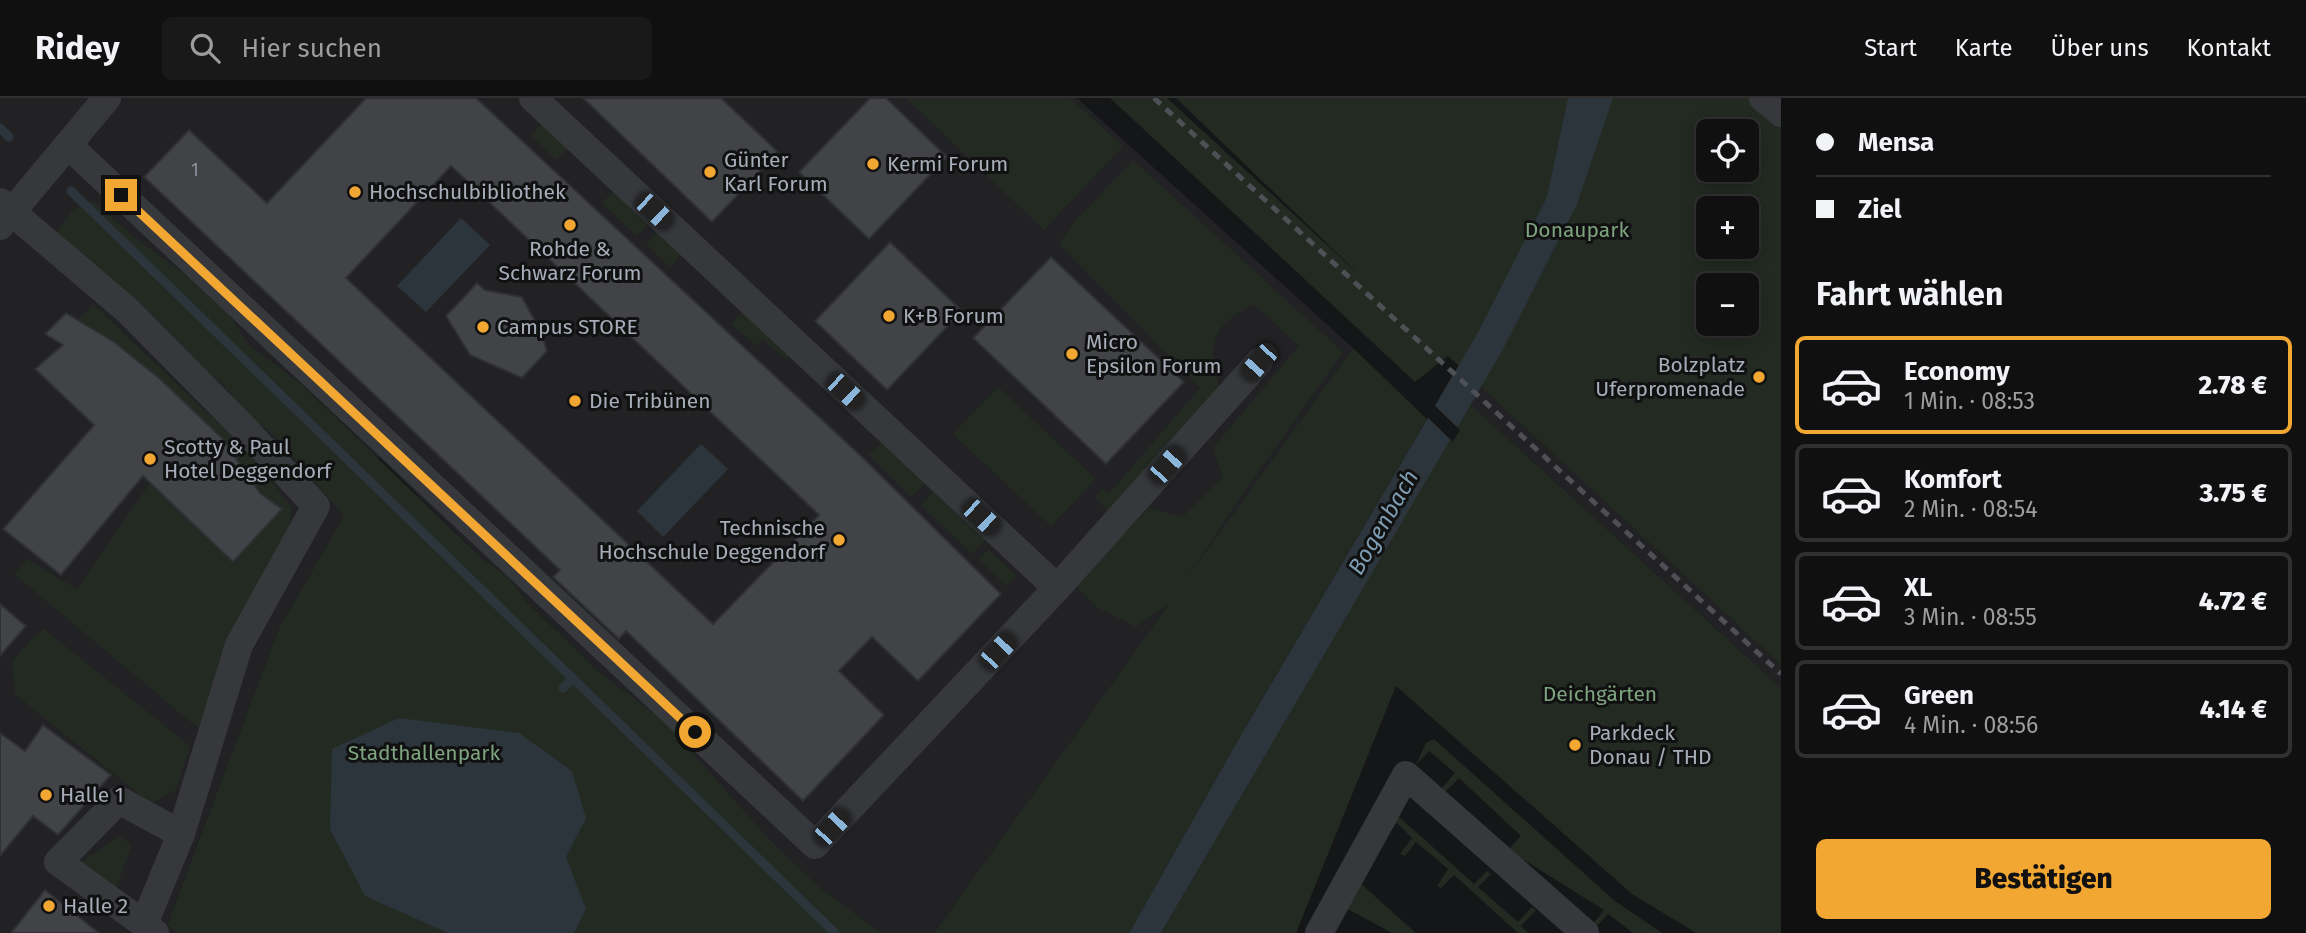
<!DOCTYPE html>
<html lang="de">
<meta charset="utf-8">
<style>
:root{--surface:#101011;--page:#19191a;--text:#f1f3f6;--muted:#9c9d9f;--line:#303031;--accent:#f2a733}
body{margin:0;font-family:"Fira Sans",sans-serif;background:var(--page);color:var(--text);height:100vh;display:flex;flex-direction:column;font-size:26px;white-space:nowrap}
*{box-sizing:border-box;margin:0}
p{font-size:23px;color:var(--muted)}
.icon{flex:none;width:38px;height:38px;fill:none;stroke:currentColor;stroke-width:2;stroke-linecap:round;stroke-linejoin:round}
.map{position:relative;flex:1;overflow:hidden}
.side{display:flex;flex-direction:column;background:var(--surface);width:525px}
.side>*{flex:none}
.guide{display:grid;align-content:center;height:154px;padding:0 35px;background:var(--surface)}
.fabs{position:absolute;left:1696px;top:21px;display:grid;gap:14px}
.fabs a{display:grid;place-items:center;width:63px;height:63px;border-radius:10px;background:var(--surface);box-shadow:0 4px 18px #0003,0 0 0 2px var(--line);font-size:35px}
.end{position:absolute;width:32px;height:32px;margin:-16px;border:9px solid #f2a733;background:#111;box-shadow:0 0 0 4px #111}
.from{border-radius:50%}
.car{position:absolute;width:21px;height:42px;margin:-21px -10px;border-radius:9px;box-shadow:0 0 5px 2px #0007;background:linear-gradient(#222 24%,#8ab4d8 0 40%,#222 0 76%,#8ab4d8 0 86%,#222 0)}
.guide b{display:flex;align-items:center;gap:24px;height:66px;font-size:26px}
.guide b+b{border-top:2px solid var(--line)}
.guide i{width:18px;height:18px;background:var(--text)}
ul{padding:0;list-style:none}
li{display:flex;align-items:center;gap:21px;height:98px;margin:0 14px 10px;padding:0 21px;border:4px solid var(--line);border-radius:10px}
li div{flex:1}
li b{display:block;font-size:26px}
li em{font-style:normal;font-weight:800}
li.active{border-color:var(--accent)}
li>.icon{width:63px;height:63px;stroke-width:1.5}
h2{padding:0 35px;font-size:32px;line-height:84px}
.primary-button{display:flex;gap:14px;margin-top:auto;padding:14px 35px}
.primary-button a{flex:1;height:80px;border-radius:10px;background:var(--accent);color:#111;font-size:28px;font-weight:800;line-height:80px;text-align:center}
header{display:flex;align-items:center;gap:42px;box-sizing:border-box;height:98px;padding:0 35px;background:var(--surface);border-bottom:2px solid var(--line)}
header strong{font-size:33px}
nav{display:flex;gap:38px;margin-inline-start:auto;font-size:24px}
.search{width:490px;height:63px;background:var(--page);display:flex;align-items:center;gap:18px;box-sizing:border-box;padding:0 24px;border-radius:10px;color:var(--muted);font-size:26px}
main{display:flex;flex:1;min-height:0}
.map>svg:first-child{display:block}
.built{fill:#222224}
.green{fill:#222a22;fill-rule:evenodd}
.water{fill:#2c353b}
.pier{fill:#151617}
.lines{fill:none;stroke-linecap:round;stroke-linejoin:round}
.stream{stroke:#2c353b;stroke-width:9}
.building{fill:#414347;stroke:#2f3033;stroke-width:2;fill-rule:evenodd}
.minor{stroke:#37383c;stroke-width:28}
.rail{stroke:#4e5055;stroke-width:5;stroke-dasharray:9 7;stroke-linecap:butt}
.route{stroke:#f2a733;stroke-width:9}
.poi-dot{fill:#f2a733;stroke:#111112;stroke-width:2.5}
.labels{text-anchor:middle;stroke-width:6;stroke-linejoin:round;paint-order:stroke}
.number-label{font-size:18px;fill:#8e929c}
.poi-label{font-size:21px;fill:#a7adb8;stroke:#111112;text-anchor:start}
.park-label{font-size:21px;fill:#7ea37f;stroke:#111112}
.water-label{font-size:23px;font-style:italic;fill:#7e9db3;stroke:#111112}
</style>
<header>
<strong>Ridey</strong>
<div class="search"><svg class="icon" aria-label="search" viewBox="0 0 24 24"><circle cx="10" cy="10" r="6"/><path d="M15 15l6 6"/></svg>Hier suchen</div>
<nav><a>Start</a><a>Karte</a><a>Über uns</a><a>Kontakt</a></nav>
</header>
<main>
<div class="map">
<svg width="1781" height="835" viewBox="0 0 1781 835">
<rect width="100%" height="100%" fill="#151617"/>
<g class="built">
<polygon points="0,0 1077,0 1353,250 934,835 865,835 379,359 279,530 167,827 177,835 0,835"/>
<polygon points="1480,287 1781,567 1781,590 1470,306"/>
</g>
<g class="green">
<polygon points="906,0 1070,0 1123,48 1044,132"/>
<path d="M1110,0h57l196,180 -187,-180h605v567l-333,-309 -33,26zM1708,33h38v39h-38zM1708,110h38v39h-38zM1708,187h38v39h-38z"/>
<polygon points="547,20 573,44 557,62 531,38"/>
<path d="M1133,62l210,192 -110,156 -48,73 168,-233 74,71 -189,321 -109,193h-195l235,-329 -33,23 -40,-20 -19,-20 2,-7 70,-72 33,9 41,-40 -10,-29 86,-102 -45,-42c-45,24 -46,39 -34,86l-107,127 -18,-20 7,-9 7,6 91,-106 -141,-144 16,-23z"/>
<polygon points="619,87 654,119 637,138 602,105"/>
<polygon points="93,103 133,138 219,202 249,247 297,283 484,462 510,481 526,503 599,574 665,624 768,740 819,789 881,835 177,835 167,827 279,530 344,418 275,338 246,316 223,286 188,262 53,138 73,112"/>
<polygon points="663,128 687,150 670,169 646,146"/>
<polygon points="93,206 203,311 234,337 292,410 287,440 199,631 14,476 27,461 77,491 150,385 232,464 283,411 260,395 224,343 159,280 114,244 78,222"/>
<polygon points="748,207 795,250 786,261 763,242 757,248 731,226"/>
<polygon points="998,289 1096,381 1051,428 953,336"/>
<polygon points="1470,306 1781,590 1781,835 1696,835 1632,796 1396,588 1296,835 1161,835"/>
<polygon points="887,339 930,380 911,399 869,357"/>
<polygon points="939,388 990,437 972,456 921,407"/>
<polygon points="988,451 1017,478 1007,488 979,461"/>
<polygon points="44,531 190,648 176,692 151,706 15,596 12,564 34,538"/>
<polygon points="1434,641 1615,803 1662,835 1633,835 1608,816 1596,829 1592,827 1604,812 1508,752 1521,738 1459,680 1445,694 1441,691 1455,675 1429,653 1416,667 1426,645"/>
<polygon points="1396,716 1474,786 1487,773 1491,776 1478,789 1518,824 1532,809 1536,812 1521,828 1528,835 1518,835 1454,777 1441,790 1437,788 1448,771 1416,744 1405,758 1400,756 1412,740 1397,725 1385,739"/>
<polygon points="119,738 132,747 115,793 79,766"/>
<polygon points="1366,762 1373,766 1361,786 1416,835 1392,835 1342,808"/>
</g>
<g class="water">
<polygon points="1568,0 1613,0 1577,106 1501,255 1161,835 1129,835 1238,642 1476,238 1547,99"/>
<polygon points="461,120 490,147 426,214 397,188"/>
<polygon points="701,346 728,371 663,439 637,413"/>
<polygon points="399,620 519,635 572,673 586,720 566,759 586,811 574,835 448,835 365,798 330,731 332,651"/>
</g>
<polygon class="pier" points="1432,305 1460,332 1453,344 1425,317"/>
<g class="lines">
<g class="stream">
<polyline points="0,30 9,39"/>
<polyline points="71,93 835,835"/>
<polyline points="563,590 573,580"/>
</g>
</g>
<g class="building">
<path d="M366,0h110l385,358 140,138 -83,87 -46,-44 -33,34 45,44 -81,86 -177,-170 -7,8 -66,-62 7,-7 -416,-393 45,-47 78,73zM451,68l368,349 -106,109 -367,-346z"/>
<polygon points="583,0 721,0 778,54 712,124"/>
<polygon points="870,0 886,0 947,59 869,141 799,74"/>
<polygon points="890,144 962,213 887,292 815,223"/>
<polygon points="1051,159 1184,284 1106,366 973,240"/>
<polygon points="477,185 485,192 522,199 541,234 547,253 522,280 470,257 446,218"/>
<polygon points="66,215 114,244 159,280 222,340 260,395 282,411 233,464 143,378 61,477 3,431 94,327 35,271 63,247 45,236"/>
<polygon points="0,506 26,528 0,558"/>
<polygon points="43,627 111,677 58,737 33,718 0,758 0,635 25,653"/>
<polygon points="45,792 99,835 11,835"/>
</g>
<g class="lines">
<g class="minor">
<polyline points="1763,0 1781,15"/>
<polyline points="68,47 815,747 1057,490 533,0"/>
<polyline points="0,104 127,212 240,326 316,408 239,547 181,736 144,826 155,835"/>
<polyline points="0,128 107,0"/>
<polyline points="1057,490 1259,264"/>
<polyline points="144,826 58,764 119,702 181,736"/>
<polyline points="1319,835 1406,677 1585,835"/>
</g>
<polyline class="rail" points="1154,0 1781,576"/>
</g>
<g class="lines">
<polyline class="route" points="121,97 695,634"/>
</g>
<g class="poi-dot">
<circle cx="873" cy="66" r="7"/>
<circle cx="710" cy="74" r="7"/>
<circle cx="355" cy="94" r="7"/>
<circle cx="570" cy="127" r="7"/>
<circle cx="889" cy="218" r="7"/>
<circle cx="483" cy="229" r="7"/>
<circle cx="1072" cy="256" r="7"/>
<circle cx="1759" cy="279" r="7"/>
<circle cx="575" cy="303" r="7"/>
<circle cx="150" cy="361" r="7"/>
<circle cx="839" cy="442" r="7"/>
<circle cx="1575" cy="647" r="7"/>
<circle cx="46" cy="697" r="7"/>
<circle cx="49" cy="808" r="7"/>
</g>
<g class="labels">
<g class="number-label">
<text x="195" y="78">1</text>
</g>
<g class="poi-label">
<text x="724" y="69">Günter<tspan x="724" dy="24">Karl Forum</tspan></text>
<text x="887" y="73">Kermi Forum</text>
<text x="369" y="101">Hochschulbibliothek</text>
<text x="570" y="158" text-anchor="middle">Rohde &amp;<tspan x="570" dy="24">Schwarz Forum</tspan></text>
<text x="903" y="225">K+B Forum</text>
<text x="497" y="236">Campus STORE</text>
<text x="1086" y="251">Micro<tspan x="1086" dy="24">Epsilon Forum</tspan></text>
<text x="1745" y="274" text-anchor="end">Bolzplatz<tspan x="1745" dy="24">Uferpromenade</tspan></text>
<text x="589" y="310">Die Tribünen</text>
<text x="164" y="356">Scotty &amp; Paul<tspan x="164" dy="24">Hotel Deggendorf</tspan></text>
<text x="825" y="437" text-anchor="end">Technische<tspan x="825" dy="24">Hochschule Deggendorf</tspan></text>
<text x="1589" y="642">Parkdeck<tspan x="1589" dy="24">Donau / THD</tspan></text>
<text x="60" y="704">Halle 1</text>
<text x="63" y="815">Halle 2</text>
</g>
<g class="park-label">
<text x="1577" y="139">Donaupark</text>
<text x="1600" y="603">Deichgärten</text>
<text x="424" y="662">Stadthallenpark</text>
</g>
<g class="water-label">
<text transform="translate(1383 424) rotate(-60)" y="8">Bogenbach</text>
</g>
</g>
</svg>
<div class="fabs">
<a><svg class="icon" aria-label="locate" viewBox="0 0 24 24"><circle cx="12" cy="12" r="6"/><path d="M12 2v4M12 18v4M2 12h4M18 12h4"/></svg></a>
<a>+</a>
<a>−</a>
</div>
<i class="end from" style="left:695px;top:634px"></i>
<i class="end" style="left:121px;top:97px"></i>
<i class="car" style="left:654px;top:113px;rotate:133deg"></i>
<i class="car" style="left:1259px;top:264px;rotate:222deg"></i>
<i class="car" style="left:845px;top:293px;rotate:133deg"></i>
<i class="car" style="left:1167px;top:367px;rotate:42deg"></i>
<i class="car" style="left:981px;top:419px;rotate:133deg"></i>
<i class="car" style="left:998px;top:553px;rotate:43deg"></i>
<i class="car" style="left:832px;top:729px;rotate:43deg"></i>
</div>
<section class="side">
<div class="guide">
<b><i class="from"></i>Mensa</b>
<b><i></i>Ziel</b>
</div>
<h2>Fahrt wählen</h2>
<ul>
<li class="active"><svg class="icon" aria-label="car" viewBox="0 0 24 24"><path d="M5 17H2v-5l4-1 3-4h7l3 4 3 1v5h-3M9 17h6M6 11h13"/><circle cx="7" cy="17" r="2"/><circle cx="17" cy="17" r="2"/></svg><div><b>Economy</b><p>1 Min. · 08:53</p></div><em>2.78 €</em></li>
<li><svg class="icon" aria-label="car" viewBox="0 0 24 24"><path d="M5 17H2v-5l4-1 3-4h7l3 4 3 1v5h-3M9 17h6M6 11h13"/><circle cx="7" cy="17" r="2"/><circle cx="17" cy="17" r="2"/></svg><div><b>Komfort</b><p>2 Min. · 08:54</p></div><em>3.75 €</em></li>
<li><svg class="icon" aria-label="car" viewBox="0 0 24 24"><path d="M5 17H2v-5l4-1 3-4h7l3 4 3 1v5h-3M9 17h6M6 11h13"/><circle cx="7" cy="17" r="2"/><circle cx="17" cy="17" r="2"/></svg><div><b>XL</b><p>3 Min. · 08:55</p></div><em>4.72 €</em></li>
<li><svg class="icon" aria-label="car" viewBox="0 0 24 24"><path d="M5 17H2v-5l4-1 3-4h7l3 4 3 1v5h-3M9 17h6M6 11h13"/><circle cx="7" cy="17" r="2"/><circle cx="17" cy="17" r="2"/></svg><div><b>Green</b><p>4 Min. · 08:56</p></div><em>4.14 €</em></li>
</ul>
<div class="primary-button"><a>Bestätigen</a></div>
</section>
</main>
